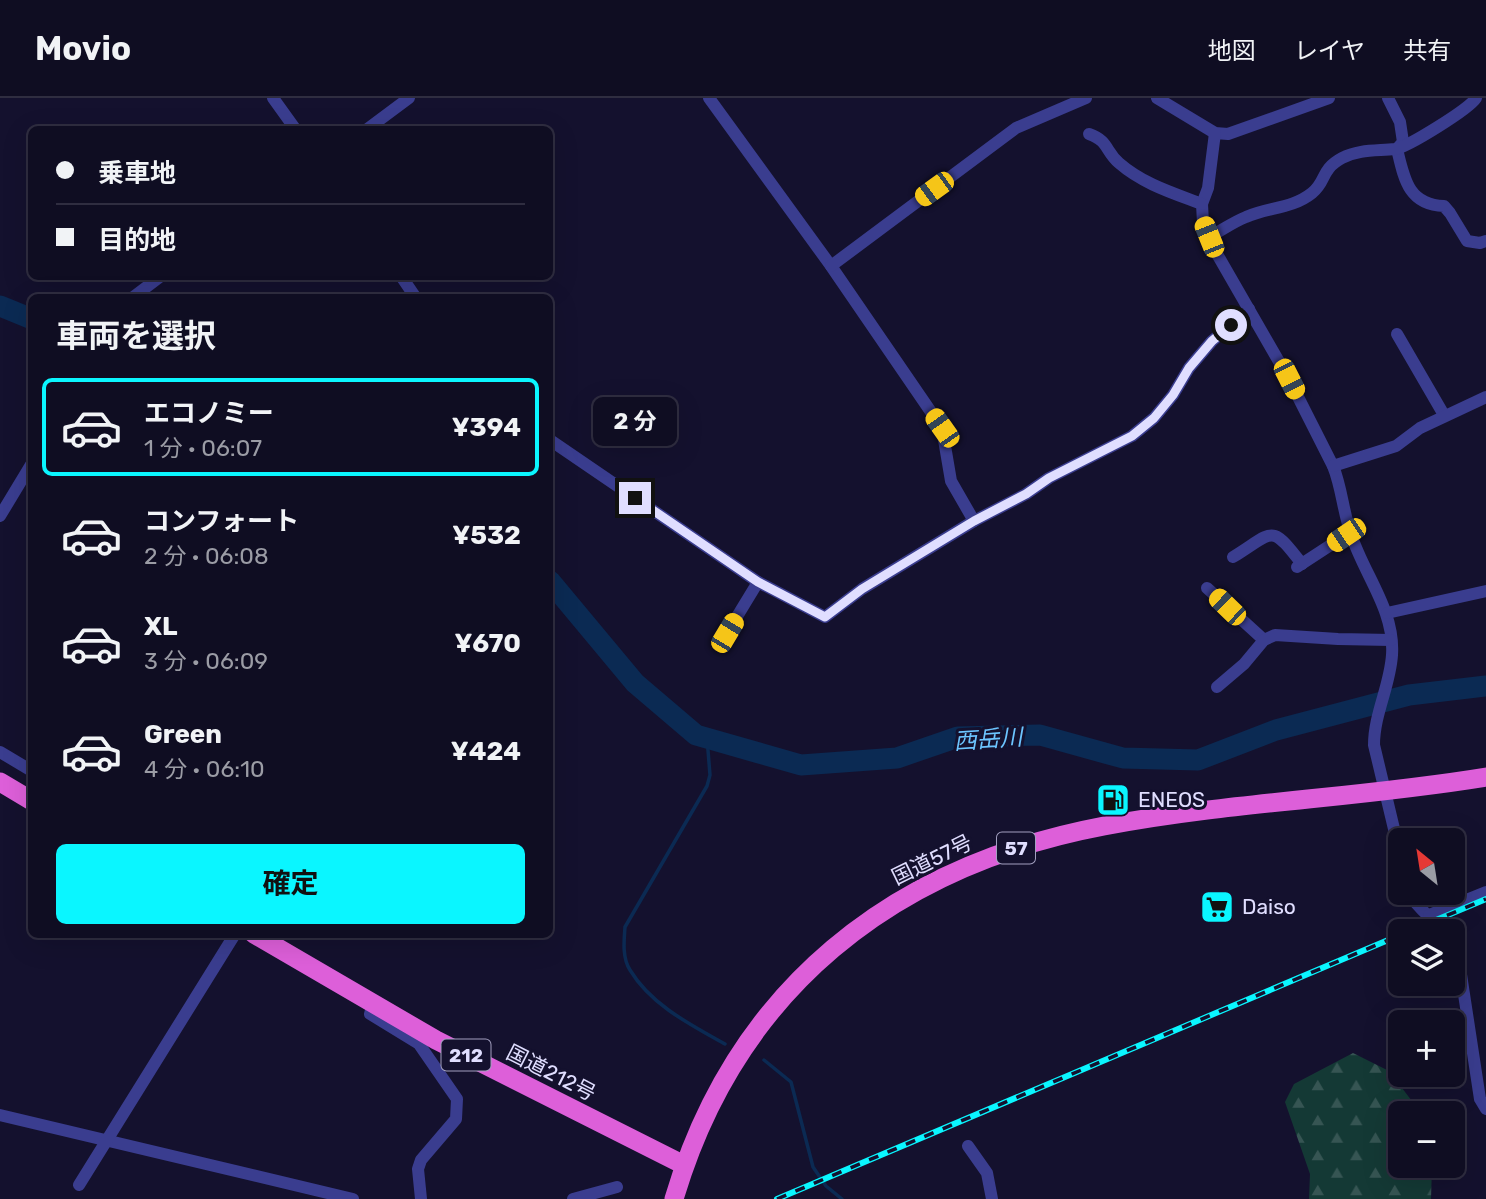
<!DOCTYPE html>
<html lang="ja">
<meta charset="utf-8">
<style>
:root{--surface:#0f0d22;--page:#1d1b2f;--text:#f1f3f6;--muted:#9b9ca5;--line:#2f2d40;--accent:#0af6ff}
body{margin:0;font-family:Rubik,"Noto Sans JP",sans-serif;background:var(--page);color:var(--text);height:100vh;display:flex;flex-direction:column;font-size:26px;white-space:nowrap}
*{box-sizing:border-box;margin:0}
p{font-size:23px;color:var(--muted)}
.icon{flex:none;width:38px;height:38px;fill:none;stroke:currentColor;stroke-width:2;stroke-linecap:round;stroke-linejoin:round}
.map{position:relative;flex:1;overflow:hidden}
.drawer{position:absolute;left:28px;top:196px;width:525px;height:644px;display:flex;flex-direction:column;background:var(--surface);border-radius:10px;box-shadow:0 7px 28px #0002,0 0 0 2px var(--line)}
.drawer>*{flex:none}
.hud{position:absolute;left:28px;top:28px;width:525px;height:154px;border-radius:10px;box-shadow:0 7px 28px #0002,0 0 0 2px var(--line);display:grid;align-content:center;height:154px;padding:0 28px;background:var(--surface)}
.needle{width:46px;rotate:330deg}
.tools{position:absolute;left:1388px;top:730px;display:grid;gap:14px}
.tools a{display:grid;place-items:center;width:77px;height:77px;border-radius:10px;background:var(--surface);box-shadow:0 7px 28px #0002,0 0 0 2px var(--line);font-size:35px}
.end{position:absolute;width:32px;height:32px;margin:-16px;border:9px solid #e0deff;background:#111;box-shadow:0 0 0 4px #111}
.from{border-radius:50%}
.bubble{position:absolute;height:49px;border-radius:10px;background:var(--surface);box-shadow:0 7px 28px #0002,0 0 0 2px var(--line);font-size:23px;font-weight:700;line-height:49px;text-align:center}
.car{position:absolute;width:21px;height:42px;margin:-21px -10px;border-radius:9px;box-shadow:0 0 5px 2px #0007;background:linear-gradient(#f5c518 24%,#345 0 40%,#f5c518 0 76%,#345 0 86%,#f5c518 0)}
.hud b{display:flex;align-items:center;gap:24px;height:66px;font-size:26px}
.hud b+b{border-top:2px solid var(--line)}
.hud i{width:18px;height:18px;background:var(--text)}
ul{padding:0;list-style:none}
li{display:flex;align-items:center;gap:21px;height:98px;margin:0 14px 10px;padding:0 14px;border:4px solid transparent;border-radius:10px}
li div{flex:1}
li b{display:block;font-size:26px}
li em{font-style:normal;font-weight:700}
li.current{border-color:var(--accent)}
li>.icon{width:63px;height:63px;stroke-width:1.5}
h2{padding:0 28px;font-size:32px;line-height:84px}
.primary-button{display:flex;gap:14px;margin-top:auto;padding:14px 28px}
.primary-button a{flex:1;height:80px;border-radius:10px;background:var(--accent);color:#111;font-size:28px;font-weight:700;line-height:80px;text-align:center}
header{display:flex;align-items:center;gap:42px;box-sizing:border-box;height:98px;padding:0 35px;background:var(--surface);border-bottom:2px solid var(--line)}
header strong{font-size:33px}
nav{display:flex;gap:38px;margin-inline-start:auto;font-size:24px}
.map>svg:first-child{display:block}
.forest{fill:url(#forest-firs)}
.lines{fill:none;stroke-linecap:round;stroke-linejoin:round}
.stream{stroke:#0b2a53;stroke-width:3.5}
.river{stroke:#0b2a53;stroke-width:21}
.minor{stroke:#3a3d8f;stroke-width:12}
.trunk{stroke:#dd5fd9;stroke-width:19}
.rail-casing{stroke:#0af6ff;stroke-width:6}
.rail{stroke:#14112e;stroke-width:3.5;stroke-dasharray:10;stroke-linecap:butt}
.route{stroke:#e0deff;stroke-width:9}
.labels{text-anchor:middle;stroke-width:6;stroke-linejoin:round;paint-order:stroke}
.shield{fill:#14112e;stroke:#a3a0c0;stroke-width:2}
.shield-label{font-size:19px;font-weight:bold;fill:#e0deff}
.poi-label{font-size:21px;fill:#e0deff;stroke:#14112e;text-anchor:start}
.street-label{font-size:21px;fill:#e0deff;stroke:#14112e}
.water-label{font-size:23px;font-style:italic;fill:#6cc5ff;stroke:#14112e}
</style>
<header>
<strong>Movio</strong>
<nav><a>地図</a><a>レイヤ</a><a>共有</a></nav>
</header>
<div class="map">
<svg width="1486" height="1101" viewBox="0 0 1486 1101">
<defs>
<pattern id="forest-firs" width="22" height="20" patternUnits="userSpaceOnUse" patternTransform="scale(1.75)"><rect width="22" height="20" fill="#143935"/><path d="M5 1l3.5 6h-7zM16 11l3.5 6h-7z" fill="#365553"/></pattern>
</defs>
<rect width="100%" height="100%" fill="#14112e"/>
<polygon class="forest" points="1353,955 1389,973 1418,1011 1420,1015 1400,1015 1400,1068 1432,1068 1431,1101 1309,1101 1310,1076 1285,1004 1294,986"/>
<g class="lines">
<g class="stream">
<path d="M707,640l3,37 -3,11 -82,141c-1,13 -3,31 5,43 21,35 61,55 95,74"/>
<polyline points="764,962 791,984 813,1069 826,1088 842,1101"/>
</g>
<g class="river">
<polyline points="0,208 32,221"/>
<polyline points="550,483 635,585 696,637 801,667 897,660 958,639 1040,637 1123,660 1198,662 1276,632 1409,597 1486,588"/>
</g>
<g class="minor">
<polyline points="273,0 296,32"/>
<polyline points="709,0 831,168 942,330 951,383 974,423"/>
<polyline points="1157,0 1215,35 1228,36 1329,0"/>
<path d="M1388,0l12,24 3,20 -6,7c7,29 11,56 47,57l6,7 17,28 13,2 6,-2"/>
<polyline points="366,32 409,0"/>
<path d="M1215,35l-7,55 -6,16 1,19 10,24 76,132 44,87c9,22 10,46 18,68 13,41 44,76 41,121 -2,31 -18,59 -18,90l26,109"/>
<path d="M1089,36c20,7 16,17 30,29 24,21 54,30 83,41"/>
<path d="M1209,139c12,-6 24,-15 37,-20 22,-10 46,-8 66,-24 15,-12 8,-23 30,-35 17,-9 35,-7 53,-9 13,-2 74,-40 81,-51"/>
<polyline points="831,168 1016,30 1086,0"/>
<polyline points="401,178 416,200"/>
<polyline points="132,200 161,178"/>
<polyline points="1397,236 1444,317"/>
<polyline points="550,342 758,484 825,519 862,491 974,423 1026,396 1049,380 1132,338 1154,320 1173,297 1189,270 1212,243 1249,211"/>
<polyline points="1333,368 1396,348 1420,330 1486,299"/>
<polyline points="0,418 32,365"/>
<path d="M1233,459c42,-26 37,-34 69,7"/>
<polyline points="1297,469 1346,437 1351,437"/>
<polyline points="1207,490 1264,542"/>
<polyline points="1387,515 1486,493"/>
<polyline points="727,535 758,484"/>
<polyline points="1217,589 1244,566 1264,542 1275,537 1338,541 1391,542"/>
<polyline points="0,654 32,673"/>
<path d="M1408,794c9,16 23,25 35,39"/>
<polyline points="1429,817 1486,794"/>
<polyline points="1452,852 1460,870 1480,1001 1486,1011"/>
<polyline points="373,905 370,916 419,946 457,1001 456,1021 421,1062 418,1071 421,1101"/>
<polyline points="0,1017 353,1101"/>
<polyline points="968,1048 987,1075 992,1101"/>
<polyline points="79,1087 235,836"/>
<polyline points="573,1101 617,1089"/>
</g>
<g class="trunk">
<polyline points="0,684 32,703"/>
<polyline points="254,836 436,942 684,1067"/>
<path d="M674,1101c62,-210 218,-333 430,-373 126,-24 255,-28 382,-49"/>
</g>
<defs>
<g id="rail">
<polyline points="1410,833 1486,801"/>
<polyline points="777,1101 1400,837"/>
</g>
</defs>
<use href="#rail" class="rail-casing"/>
<use href="#rail" class="rail"/>
</g>
<g class="lines">
<polyline class="route" points="635,400 758,484 825,519 862,491 974,423 1026,396 1049,380 1132,338 1154,320 1173,297 1189,270 1212,243 1231,227"/>
</g>
<defs>
<symbol id="fuel-square" viewBox="-11 -11 22 22"><rect x="-9" y="-9" width="18" height="18" rx="4" fill="#0af6ff" stroke="#14112e"/><path d="M-5.5-6h7V0h2V4h1.3V-2.5L3-4.5l.8-.8L6-3V5H2.5V1h-1V6h-7ZM-4.2-4.7v3.2H.2V-4.7Z" fill="#111"/></symbol>
<symbol id="supermarket-square" viewBox="-11 -11 22 22"><rect x="-9" y="-9" width="18" height="18" rx="4" fill="#0af6ff" stroke="#14112e"/><path d="M-6-5.5h2.5l.6 2H6L4.5 2H-2.5L-4.4-4H-6ZM-1.5 3.2a1.3 1.3 0 1 0 .1 0ZM3 3.2a1.3 1.3 0 1 0 .1 0Z" fill="#111"/></symbol>
</defs>
<g fill-rule="evenodd">
<use href="#fuel-square" x="1094" y="683" width="38" height="38"/>
<use href="#supermarket-square" x="1198" y="790" width="38" height="38"/>
</g>
<g class="labels">
<g class="shield">
<rect x="997" y="734.5" width="38" height="31" rx="5"/>
<rect x="441.5" y="941.5" width="49" height="31" rx="5"/>
</g>
<g class="shield-label">
<text x="1016" y="757">57</text>
<text x="466" y="964">212</text>
</g>
<g class="poi-label">
<text x="1138" y="709">ENEOS</text>
<text x="1242" y="816">Daiso</text>
</g>
<g class="street-label">
<text transform="translate(932 762) rotate(-26)" y="7">国道57号</text>
<text transform="translate(551 975) rotate(27)" y="7">国道212号</text>
</g>
<g class="water-label">
<text transform="translate(988 641) rotate(-4)" y="8">西岳川</text>
</g>
</g>
</svg>
<div class="tools">
<a><svg class="needle" viewBox="-14 -14 28 28"><path d="M0-13l5 13h-10z" fill="#e53935"/><path d="M0 13l5-13h-10z" fill="#9b9ca5"/></svg></a>
<a><svg class="icon" aria-label="layers" viewBox="0 0 24 24"><path d="M12 4l9 5-9 5-9-5zM3 14l9 5 9-5"/></svg></a>
<a>+</a>
<a>−</a>
</div>
<i class="end from" style="left:1231px;top:227px"></i>
<i class="end" style="left:635px;top:400px"></i>
<div class="bubble" style="left:593px;top:299px;width:84px">2 分</div>
<i class="car" style="left:934px;top:91px;rotate:234deg"></i>
<i class="car" style="left:1209px;top:139px;rotate:338deg"></i>
<i class="car" style="left:1289px;top:281px;rotate:153deg"></i>
<i class="car" style="left:942px;top:330px;rotate:325deg"></i>
<i class="car" style="left:1346px;top:437px;rotate:236deg"></i>
<i class="car" style="left:1227px;top:509px;rotate:314deg"></i>
<i class="car" style="left:727px;top:535px;rotate:31deg"></i>
<div class="hud">
<b><i class="from"></i>乗車地</b>
<b><i></i>目的地</b>
</div>
<section class="drawer">
<h2>車両を選択</h2>
<ul>
<li class="current"><svg class="icon" aria-label="car" viewBox="0 0 24 24"><path d="M5 17H2v-5l4-1 3-4h7l3 4 3 1v5h-3M9 17h6M6 11h13"/><circle cx="7" cy="17" r="2"/><circle cx="17" cy="17" r="2"/></svg><div><b>エコノミー</b><p>1 分 · 06:07</p></div><em>¥394</em></li>
<li><svg class="icon" aria-label="car" viewBox="0 0 24 24"><path d="M5 17H2v-5l4-1 3-4h7l3 4 3 1v5h-3M9 17h6M6 11h13"/><circle cx="7" cy="17" r="2"/><circle cx="17" cy="17" r="2"/></svg><div><b>コンフォート</b><p>2 分 · 06:08</p></div><em>¥532</em></li>
<li><svg class="icon" aria-label="car" viewBox="0 0 24 24"><path d="M5 17H2v-5l4-1 3-4h7l3 4 3 1v5h-3M9 17h6M6 11h13"/><circle cx="7" cy="17" r="2"/><circle cx="17" cy="17" r="2"/></svg><div><b>XL</b><p>3 分 · 06:09</p></div><em>¥670</em></li>
<li><svg class="icon" aria-label="car" viewBox="0 0 24 24"><path d="M5 17H2v-5l4-1 3-4h7l3 4 3 1v5h-3M9 17h6M6 11h13"/><circle cx="7" cy="17" r="2"/><circle cx="17" cy="17" r="2"/></svg><div><b>Green</b><p>4 分 · 06:10</p></div><em>¥424</em></li>
</ul>
<div class="primary-button"><a>確定</a></div>
</section>
</div>
